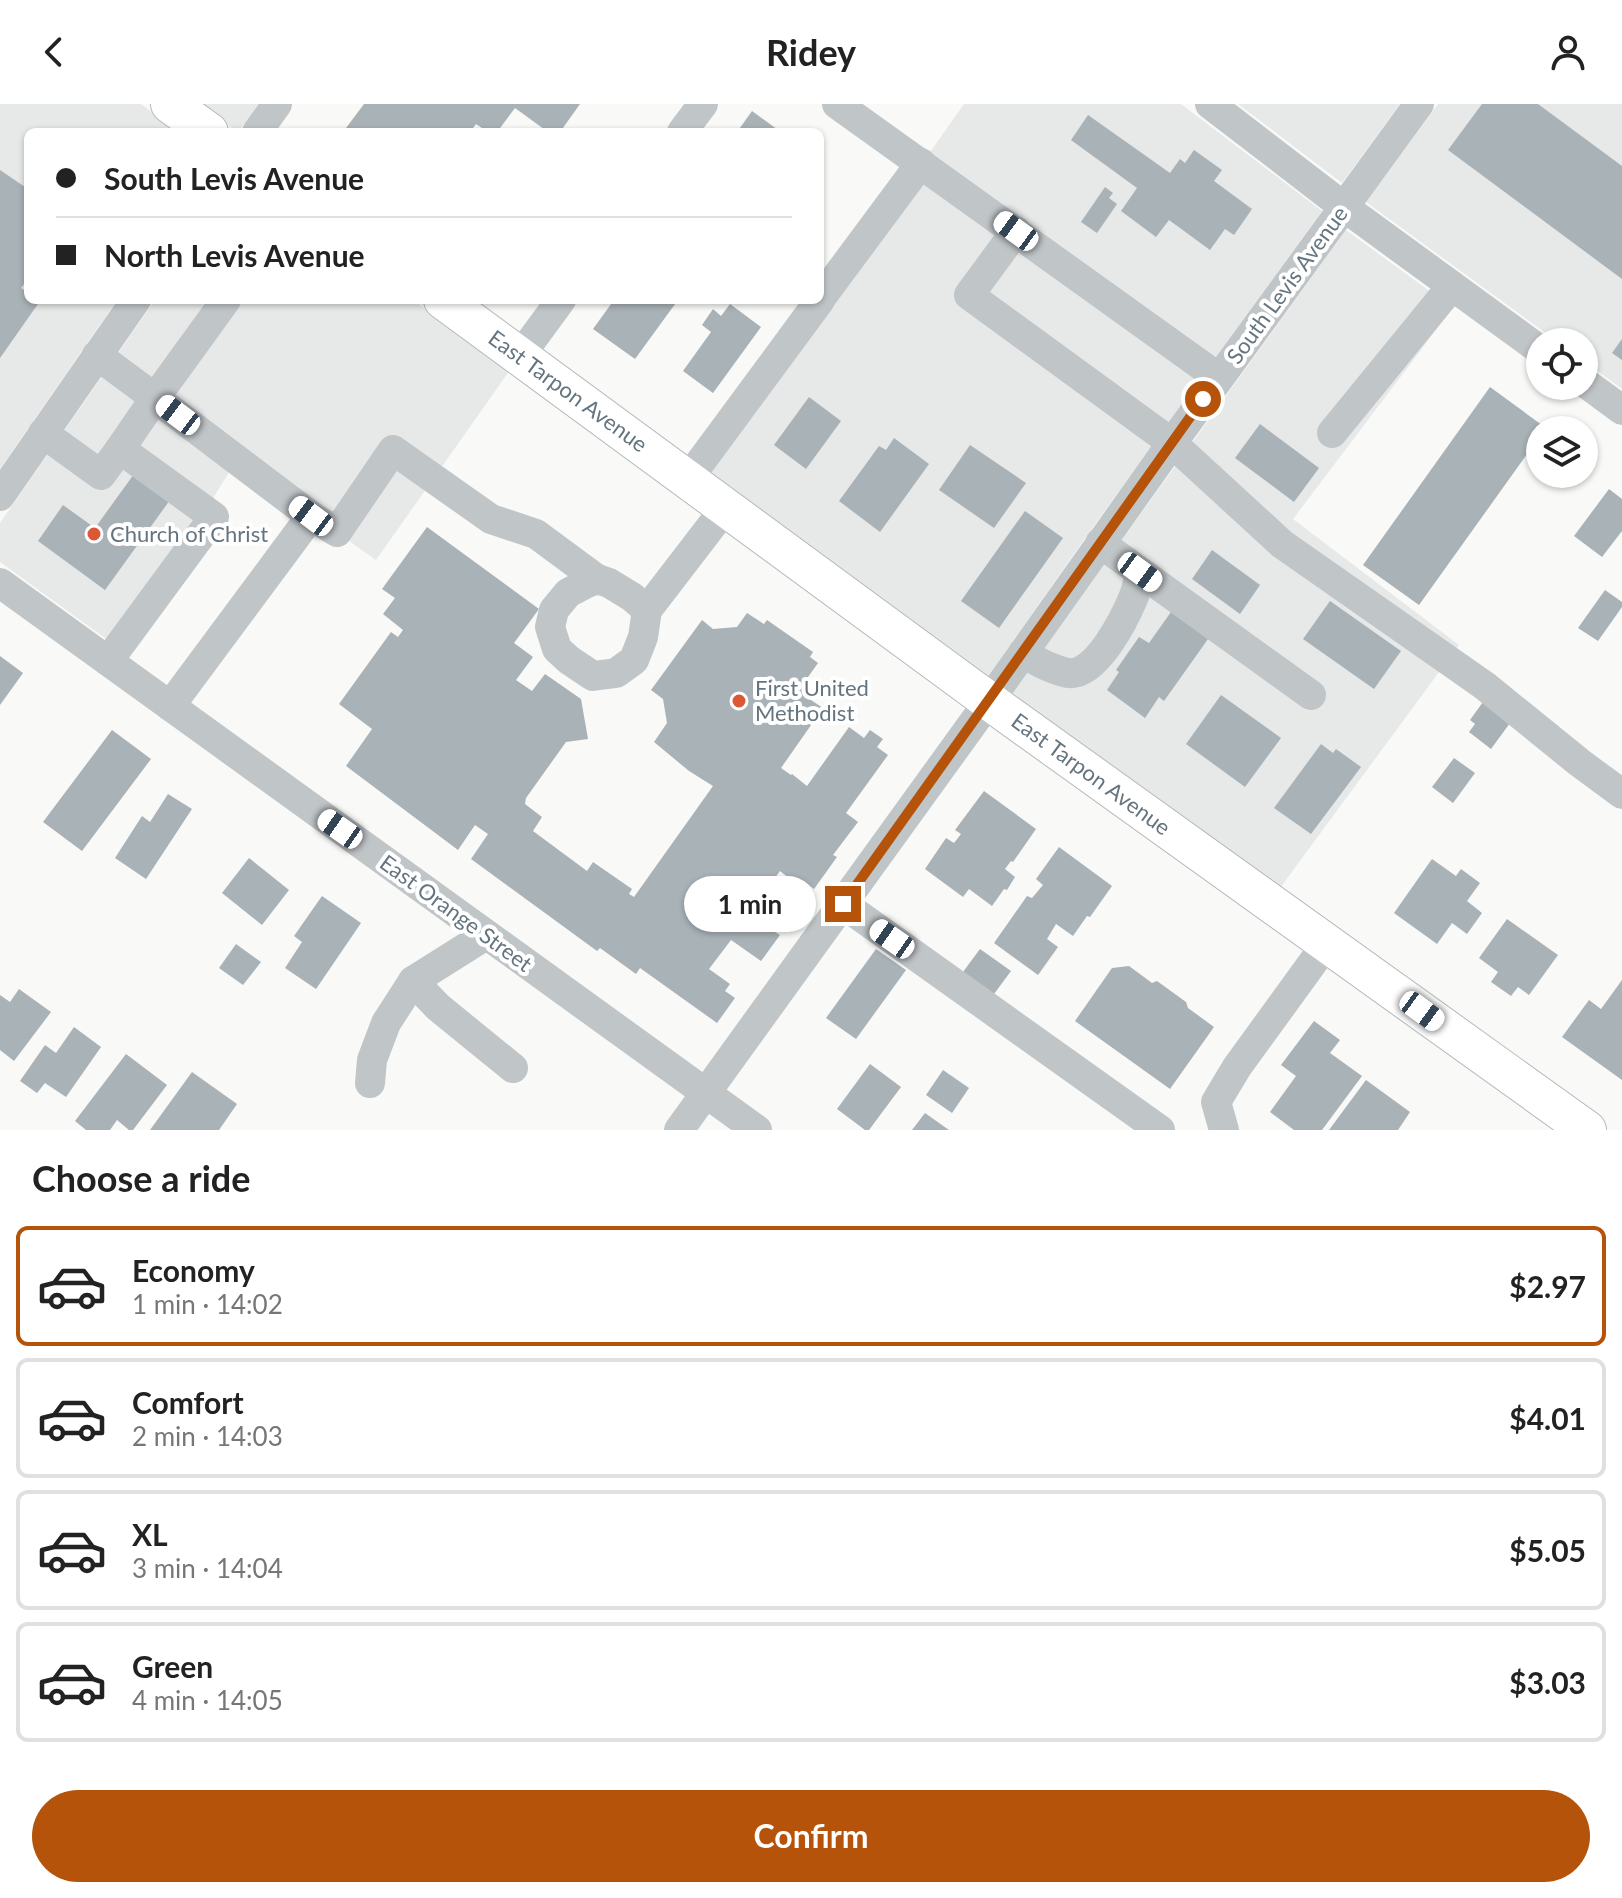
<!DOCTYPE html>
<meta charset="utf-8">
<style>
:root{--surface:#fff;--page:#f2f2f2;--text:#222;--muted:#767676;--line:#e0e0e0;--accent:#b45309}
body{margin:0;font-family:Lato,sans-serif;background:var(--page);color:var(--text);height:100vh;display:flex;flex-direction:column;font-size:30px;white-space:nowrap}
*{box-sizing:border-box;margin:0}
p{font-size:26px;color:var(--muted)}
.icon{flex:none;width:44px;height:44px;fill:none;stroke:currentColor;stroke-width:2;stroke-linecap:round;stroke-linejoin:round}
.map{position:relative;height:1026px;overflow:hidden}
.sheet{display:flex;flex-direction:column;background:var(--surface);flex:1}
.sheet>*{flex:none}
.banner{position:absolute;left:24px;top:24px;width:800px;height:176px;border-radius:12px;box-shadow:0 2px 6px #0004;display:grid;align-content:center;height:176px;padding:0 32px;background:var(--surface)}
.tools{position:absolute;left:1526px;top:224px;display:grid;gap:16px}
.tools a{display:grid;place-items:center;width:72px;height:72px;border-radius:50%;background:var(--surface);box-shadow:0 2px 6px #0004;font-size:40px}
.end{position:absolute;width:36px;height:36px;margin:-18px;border:10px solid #b45309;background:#fff;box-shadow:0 0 0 4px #fff}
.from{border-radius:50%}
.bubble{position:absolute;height:56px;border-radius:28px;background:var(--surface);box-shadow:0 2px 6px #0004;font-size:26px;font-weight:700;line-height:56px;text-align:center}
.car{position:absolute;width:24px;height:48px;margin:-24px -12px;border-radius:10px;box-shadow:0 0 6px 2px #0007;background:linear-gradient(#fff 24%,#345 0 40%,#fff 0 76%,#345 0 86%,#fff 0)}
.banner b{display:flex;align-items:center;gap:28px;height:76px;font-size:30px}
.banner b+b{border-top:2px solid var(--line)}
.banner i{width:20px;height:20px;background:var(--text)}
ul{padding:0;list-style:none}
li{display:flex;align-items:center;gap:24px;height:120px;margin:0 16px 12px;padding:0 16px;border:4px solid var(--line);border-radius:12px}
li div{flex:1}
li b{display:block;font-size:30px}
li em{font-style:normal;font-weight:700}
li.active{border-color:var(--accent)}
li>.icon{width:72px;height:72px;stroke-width:1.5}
h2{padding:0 32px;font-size:36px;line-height:96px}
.action{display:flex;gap:16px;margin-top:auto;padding:16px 32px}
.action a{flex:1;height:92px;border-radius:48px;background:var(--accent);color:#fff;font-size:32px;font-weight:700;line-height:92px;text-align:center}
header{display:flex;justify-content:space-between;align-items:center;height:104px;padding:0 32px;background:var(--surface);font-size:36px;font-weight:700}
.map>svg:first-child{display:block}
.built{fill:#e7e8e8}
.building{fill:#a9b2b7}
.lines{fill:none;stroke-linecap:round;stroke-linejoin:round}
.major-casing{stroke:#b4b9bd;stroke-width:40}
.minor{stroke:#c0c5c8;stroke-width:30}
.major{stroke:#fff;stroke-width:38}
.route{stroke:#b45309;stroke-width:10}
.poi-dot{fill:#dc5733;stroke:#fff;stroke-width:3}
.labels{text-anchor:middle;stroke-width:8;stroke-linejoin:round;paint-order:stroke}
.street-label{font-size:22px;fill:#657580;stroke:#fff}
.poi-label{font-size:22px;fill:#657580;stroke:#fff;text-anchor:start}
</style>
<header><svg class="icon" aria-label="back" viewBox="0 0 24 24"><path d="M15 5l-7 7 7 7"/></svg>Ridey<svg class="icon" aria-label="person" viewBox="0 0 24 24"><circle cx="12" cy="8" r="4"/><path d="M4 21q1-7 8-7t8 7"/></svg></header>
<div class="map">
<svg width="1622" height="1026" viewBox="0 0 1622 1026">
<rect width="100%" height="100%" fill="#f9f9f7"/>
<g class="built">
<polygon points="0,0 141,0 179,28 28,28 28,196 117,196 0,365"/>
<polygon points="199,0 258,0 238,28"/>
<polygon points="964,0 1181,0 1322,107 1088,430 987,574 706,366"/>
<polygon points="1238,0 1400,0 1342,79"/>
<polygon points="1438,0 1622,0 1622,285 1584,257 1584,238 1558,238 1366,98"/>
<polygon points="1346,126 1450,202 1436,226 1293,415 1459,541 1280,784 1011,592 1113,448"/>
<polygon points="155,196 413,196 510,266 376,456 236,357 120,545 0,458 0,419"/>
</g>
<g class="building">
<polygon points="364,0 580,0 560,28 555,26 553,28 548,28 515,4 497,28 488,28 476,20 470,28 343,28"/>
<polygon points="1482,0 1538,0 1622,62 1622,175 1448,46"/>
<polygon points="752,7 781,28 737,28"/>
<polygon points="1088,11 1170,69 1180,55 1185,59 1194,46 1222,66 1214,77 1252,105 1234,131 1225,125 1210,146 1169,116 1156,133 1121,107 1137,84 1071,36"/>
<polygon points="0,66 25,83 28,80 28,175 21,184 28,189 28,196 40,197 0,254"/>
<polygon points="1105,83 1113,89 1109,94 1117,100 1097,129 1081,118"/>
<polygon points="614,196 678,196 635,255 593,225"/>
<polygon points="730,200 761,223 713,289 683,267 711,228 702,221 713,205 721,212"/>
<polygon points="1622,235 1622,256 1612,249"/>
<polygon points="1490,283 1546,324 1544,326 1540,326 1540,332 1419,501 1363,461"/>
<polygon points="809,293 841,317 806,365 774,341"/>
<polygon points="1260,320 1319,364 1294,398 1235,354"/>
<polygon points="894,334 929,360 880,428 839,397 879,342 886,346"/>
<polygon points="970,341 1026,379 994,424 939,386"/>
<polygon points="134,370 170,396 105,486 38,437 63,401 95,424"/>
<polygon points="1609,385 1622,395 1622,427 1602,453 1574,432"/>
<polygon points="1025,407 1063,434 999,524 961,497"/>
<polygon points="427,423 539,505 514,539 533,553 516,576 532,587 545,570 581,595 588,635 566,638 526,694 525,700 542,713 533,727 587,767 593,758 632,785 629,790 634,793 713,682 689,667 654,638 667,619 663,595 651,586 702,516 713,525 737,523 747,509 764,520 767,516 813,548 810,553 818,559 808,573 811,596 823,604 781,664 791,671 792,670 807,682 849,623 864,634 870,626 883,635 877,643 888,651 846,709 858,718 833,751 837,753 814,785 804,777 800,783 780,767 754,803 774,818 770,825 780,831 761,857 731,836 709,865 730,880 725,887 735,894 717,919 640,864 636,870 600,844 597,847 471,755 488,730 475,721 458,746 346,662 372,625 339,600 391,528 398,533 403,526 383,510 395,494 382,485"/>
<polygon points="1212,446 1260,481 1240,510 1192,475"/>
<polygon points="1605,486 1622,498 1622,503 1598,537 1578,524"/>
<polygon points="1330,497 1401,547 1374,585 1303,535"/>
<polygon points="1171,508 1208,535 1164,597 1159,593 1145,614 1107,586 1119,568 1116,566 1139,533 1149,539"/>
<polygon points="0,552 23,569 0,601"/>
<polygon points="1221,591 1281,634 1245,683 1186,640"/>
<polygon points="1483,598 1510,619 1491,645 1469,628 1475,620 1470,616"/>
<polygon points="112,626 151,655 82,747 43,718"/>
<polygon points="1321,640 1333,649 1336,645 1361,663 1311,730 1274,704"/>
<polygon points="1454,654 1475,669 1453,699 1432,683"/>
<polygon points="984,687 1036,725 1013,758 1011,757 1005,765 1015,773 1007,786 1004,785 992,802 969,785 963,793 925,765 946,734 954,739 961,730 955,726"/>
<polygon points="168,690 192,705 146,775 115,754 142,712 150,718"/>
<polygon points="1059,743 1112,782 1090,813 1087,812 1073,832 1056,820 1047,835 1058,843 1038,871 994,839 1027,792 1032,794 1043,781 1036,775"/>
<polygon points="249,754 289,786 262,821 222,789"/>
<polygon points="1432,755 1456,772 1461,765 1480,779 1467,797 1482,809 1467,830 1452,819 1437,840 1394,809"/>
<polygon points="322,792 361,819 316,885 285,864 302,838 294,832"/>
<polygon points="1507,815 1558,851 1529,891 1518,883 1511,892 1491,878 1498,868 1479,854"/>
<polygon points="236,840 261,858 243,881 219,864"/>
<polygon points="876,845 906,866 856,935 826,914"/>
<polygon points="980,845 1011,867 991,894 960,872"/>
<polygon points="1129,862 1152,879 1157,877 1186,898 1188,904 1214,923 1170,985 1075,917 1112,864"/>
<polygon points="1622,876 1622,976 1562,933 1589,896 1601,905"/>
<polygon points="19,885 51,908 14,957 0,946 0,891 10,898"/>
<polygon points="1314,917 1340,936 1330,949 1362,972 1322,1026 1294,1026 1270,1008 1296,972 1281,961"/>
<polygon points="74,923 101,943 66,993 45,979 37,989 20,977 45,941 56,949"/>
<polygon points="126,950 167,981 133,1026 129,1026 117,1016 110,1026 86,1026 75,1017"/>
<polygon points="870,960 901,983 869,1026 865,1026 837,1005"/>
<polygon points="943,966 969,984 952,1009 926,991"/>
<polygon points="192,968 237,1000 219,1026 150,1026"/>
<polygon points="1366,976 1410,1008 1398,1026 1329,1026"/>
<polygon points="925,1009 949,1026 912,1026"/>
</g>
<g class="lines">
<defs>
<g id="major">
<polyline points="170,0 209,28"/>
<polyline points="443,196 989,597 1587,1026"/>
</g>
</defs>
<use href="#major" class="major-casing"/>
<g class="minor">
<polyline points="837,0 1219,274"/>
<polyline points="1210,0 1344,103 1540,246"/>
<polyline points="257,28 277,0"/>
<polyline points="682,28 703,0"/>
<polyline points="1016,127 969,191 1172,339 1282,440 1485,582 1580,659 1622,690"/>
<polyline points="820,195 921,59"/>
<polyline points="226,196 155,294 311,412 337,428 393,346 491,415 536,430 597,475"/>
<polyline points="97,251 155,294 120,345"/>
<polyline points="520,252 561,196"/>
<polyline points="1584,278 1622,306"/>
<polyline points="43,329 101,371 120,345 214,413 108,557"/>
<polyline points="1332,329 1452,182"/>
<polyline points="688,375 820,196"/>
<polyline points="0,392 136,196"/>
<polyline points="1100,439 1311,591"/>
<polyline points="0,479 757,1026"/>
<polyline points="647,506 632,493 609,479 597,475 587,479 568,489 554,506 550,523 557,545 569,556 593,572 616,569 634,556 643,533 647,506 726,403"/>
<path d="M1023,549c13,8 30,17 45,20 28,4 57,-55 66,-77 3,-7 4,-16 6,-24"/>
<polyline points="170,602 311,412"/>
<polyline points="843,800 1160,1026"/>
<polyline points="413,877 438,903 513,964"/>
<polyline points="370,979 372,956 386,919 413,877 486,831"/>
<polyline points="679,1026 989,597 1172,339 1419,0"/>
<polyline points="1224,1026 1216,998 1237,963 1327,839"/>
</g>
<use href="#major" class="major"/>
</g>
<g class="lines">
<polyline class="route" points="843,800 1203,295"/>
</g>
<g class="poi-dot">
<circle cx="94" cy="430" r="8"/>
<circle cx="739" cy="597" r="8"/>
</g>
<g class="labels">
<g class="street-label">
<text transform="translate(1287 181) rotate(-54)" y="8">South Levis Avenue</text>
<text transform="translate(568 287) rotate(36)" y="8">East Tarpon Avenue</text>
<text transform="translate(1091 670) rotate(36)" y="8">East Tarpon Avenue</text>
<text transform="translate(456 809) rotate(36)" y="8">East Orange Street</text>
</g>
<g class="poi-label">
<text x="110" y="438">Church of Christ</text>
<text x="755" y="592">First United<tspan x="755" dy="25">Methodist</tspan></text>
</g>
</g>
</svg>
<div class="tools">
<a><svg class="icon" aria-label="locate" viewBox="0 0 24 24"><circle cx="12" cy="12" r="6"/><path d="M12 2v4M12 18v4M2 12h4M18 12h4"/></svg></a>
<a><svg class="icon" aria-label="layers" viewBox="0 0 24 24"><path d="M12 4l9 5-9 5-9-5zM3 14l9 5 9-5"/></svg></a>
</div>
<i class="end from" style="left:1203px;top:295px"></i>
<i class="end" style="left:843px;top:800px"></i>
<div class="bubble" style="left:684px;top:772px;width:132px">1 min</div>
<i class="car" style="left:1016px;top:127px;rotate:306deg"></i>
<i class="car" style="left:178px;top:311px;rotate:307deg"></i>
<i class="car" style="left:311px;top:412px;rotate:307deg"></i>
<i class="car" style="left:1140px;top:468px;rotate:126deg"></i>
<i class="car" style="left:340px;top:725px;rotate:305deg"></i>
<i class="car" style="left:892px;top:835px;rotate:305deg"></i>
<i class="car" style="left:1422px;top:907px;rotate:126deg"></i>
<div class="banner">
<b><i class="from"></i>South Levis Avenue</b>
<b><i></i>North Levis Avenue</b>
</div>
</div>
<section class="sheet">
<h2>Choose a ride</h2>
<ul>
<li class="active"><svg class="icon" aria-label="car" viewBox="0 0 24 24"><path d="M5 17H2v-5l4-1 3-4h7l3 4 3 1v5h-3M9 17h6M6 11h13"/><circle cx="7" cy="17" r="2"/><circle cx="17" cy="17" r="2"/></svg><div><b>Economy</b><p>1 min · 14:02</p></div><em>$2.97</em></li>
<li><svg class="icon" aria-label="car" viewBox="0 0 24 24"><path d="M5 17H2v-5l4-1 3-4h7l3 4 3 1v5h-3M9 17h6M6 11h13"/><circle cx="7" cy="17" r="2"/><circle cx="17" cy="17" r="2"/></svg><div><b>Comfort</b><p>2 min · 14:03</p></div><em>$4.01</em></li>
<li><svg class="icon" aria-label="car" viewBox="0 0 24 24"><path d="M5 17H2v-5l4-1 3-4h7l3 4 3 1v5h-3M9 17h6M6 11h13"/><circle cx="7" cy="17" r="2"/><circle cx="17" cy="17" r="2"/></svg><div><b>XL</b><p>3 min · 14:04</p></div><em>$5.05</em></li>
<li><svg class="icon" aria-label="car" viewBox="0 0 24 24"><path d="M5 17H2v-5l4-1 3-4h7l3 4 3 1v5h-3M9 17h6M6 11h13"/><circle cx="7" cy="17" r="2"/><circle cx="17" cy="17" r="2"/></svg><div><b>Green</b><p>4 min · 14:05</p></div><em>$3.03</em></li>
</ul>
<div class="action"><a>Confirm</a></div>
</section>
